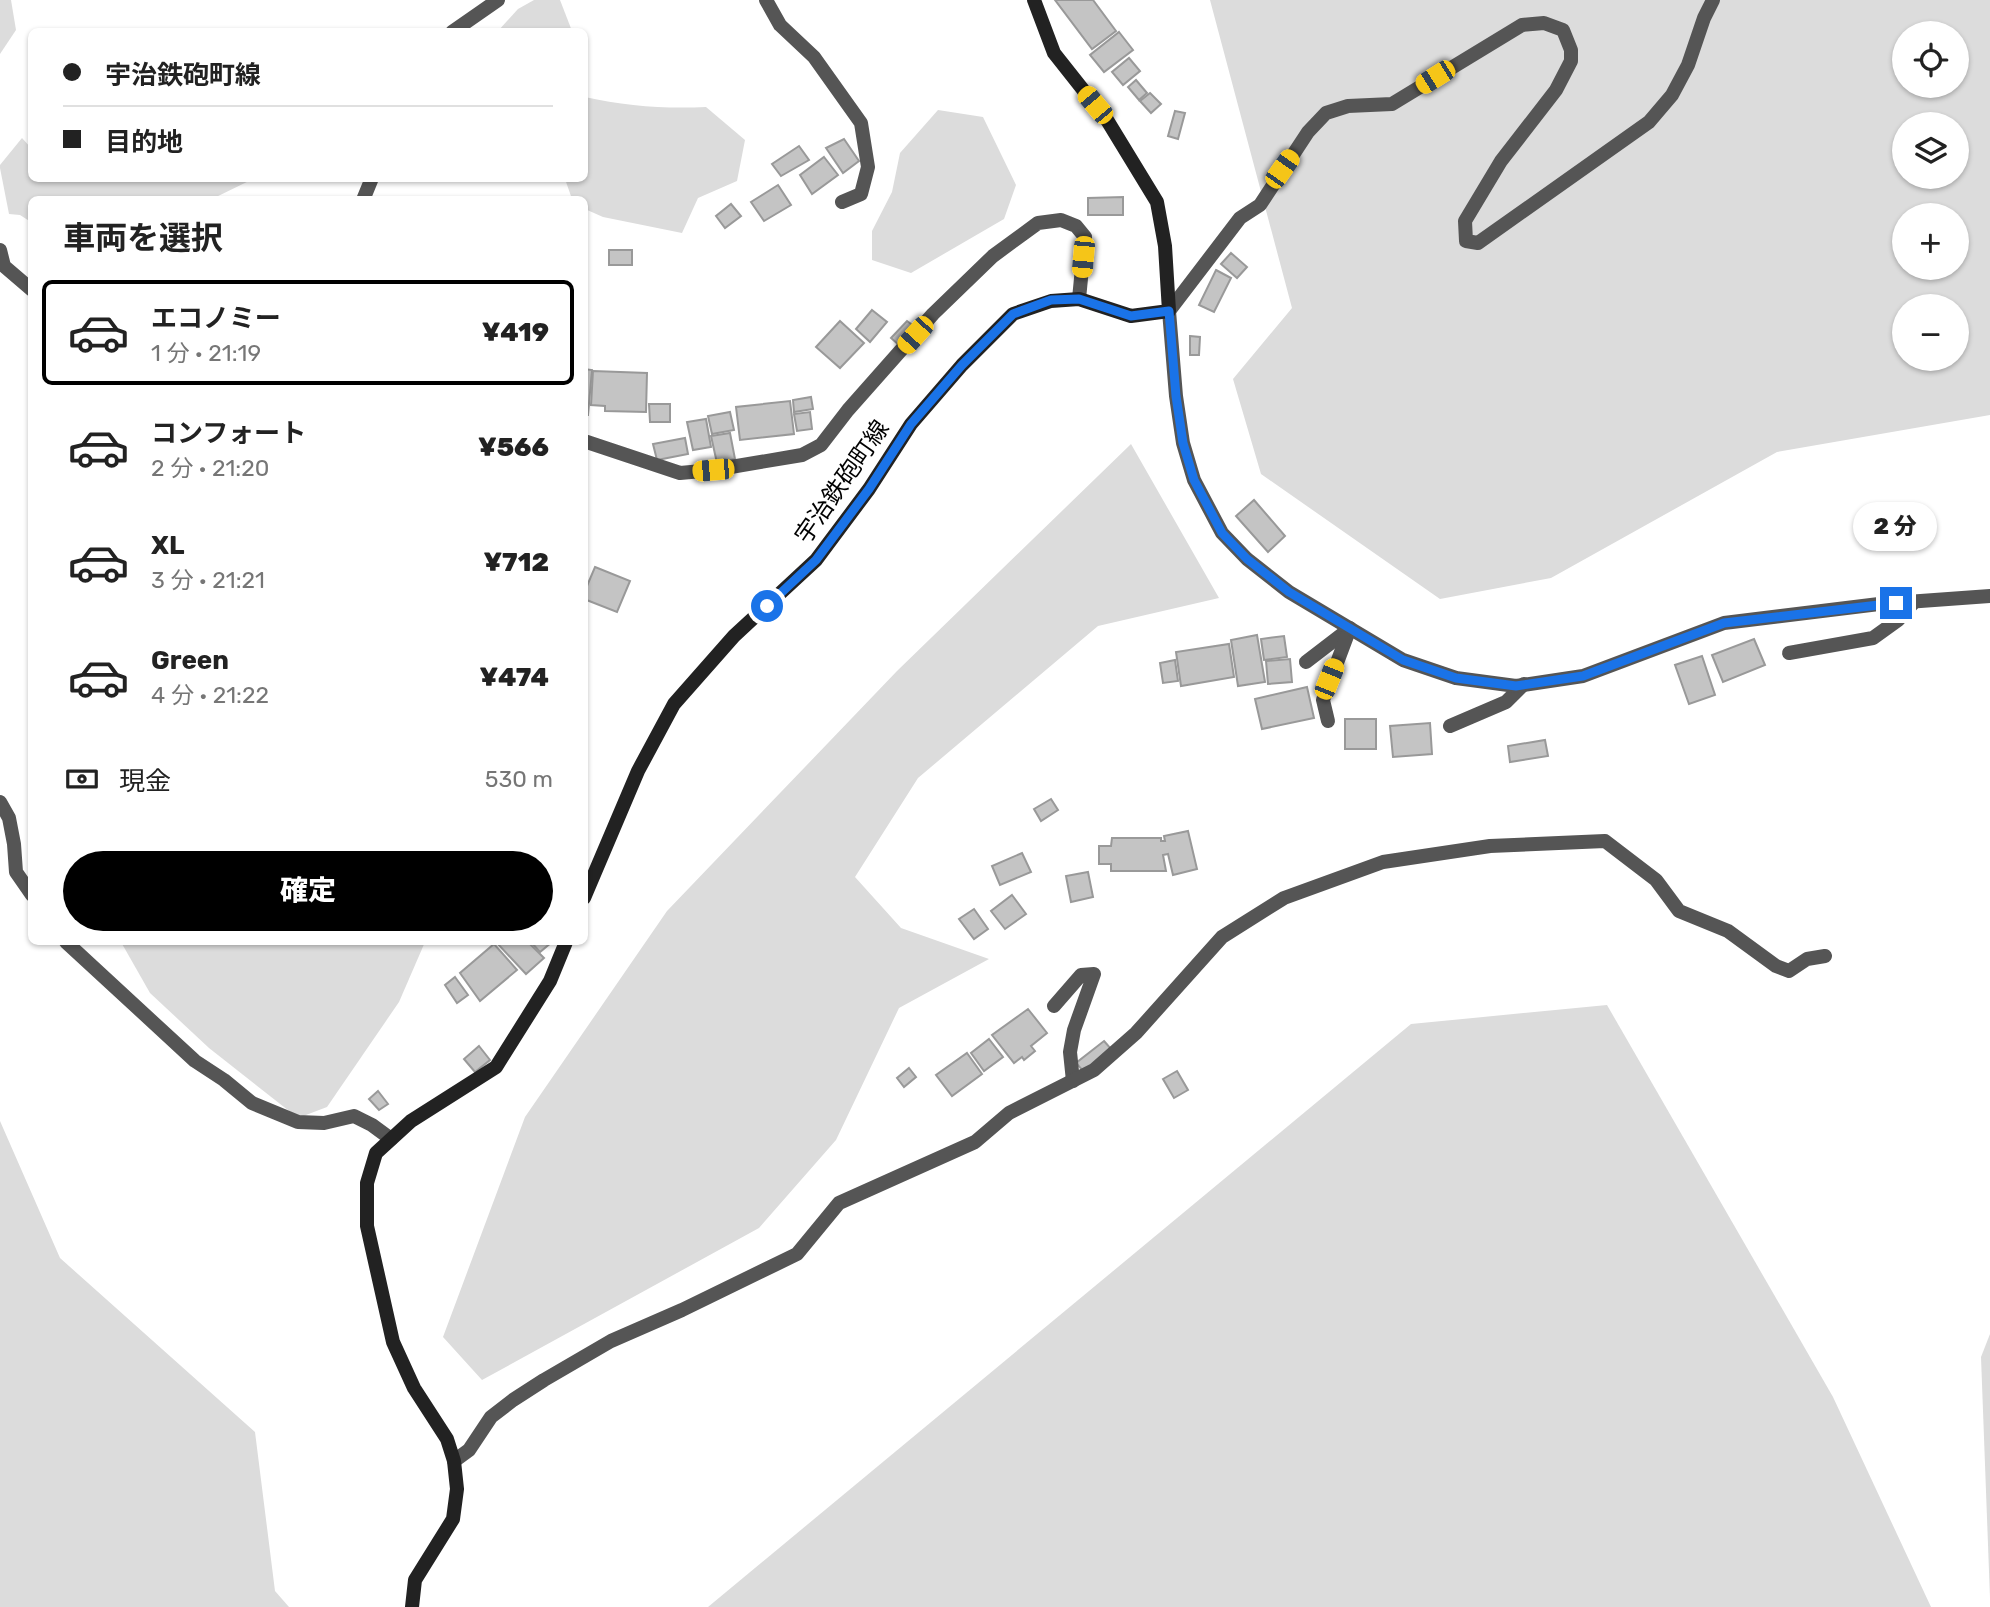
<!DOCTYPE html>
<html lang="ja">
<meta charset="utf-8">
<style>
:root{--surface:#fff;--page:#f6f6f6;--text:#222;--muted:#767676;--line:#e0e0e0;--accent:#000}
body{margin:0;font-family:Rubik,"Noto Sans JP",sans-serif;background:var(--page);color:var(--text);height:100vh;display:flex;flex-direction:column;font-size:26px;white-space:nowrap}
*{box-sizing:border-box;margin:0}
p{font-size:23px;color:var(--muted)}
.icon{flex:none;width:38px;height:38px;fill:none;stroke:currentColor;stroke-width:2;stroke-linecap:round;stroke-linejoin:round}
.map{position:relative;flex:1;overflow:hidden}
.side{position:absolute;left:28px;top:196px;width:560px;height:749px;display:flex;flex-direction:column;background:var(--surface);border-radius:10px;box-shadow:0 2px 5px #0004}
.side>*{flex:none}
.banner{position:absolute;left:28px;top:28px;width:560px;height:154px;border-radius:10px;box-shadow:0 2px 5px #0004;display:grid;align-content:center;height:154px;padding:0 35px;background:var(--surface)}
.fabs{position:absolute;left:1892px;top:21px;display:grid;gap:14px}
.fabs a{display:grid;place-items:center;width:77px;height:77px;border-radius:50%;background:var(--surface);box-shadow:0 2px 5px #0004;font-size:35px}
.end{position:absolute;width:32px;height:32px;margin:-16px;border:9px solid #1a73e8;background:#fff;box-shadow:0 0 0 4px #fff}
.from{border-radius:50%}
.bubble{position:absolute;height:49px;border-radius:24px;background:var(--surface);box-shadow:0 2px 5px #0004;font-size:23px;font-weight:800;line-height:49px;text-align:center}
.car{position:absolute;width:21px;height:42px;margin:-21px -10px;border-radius:9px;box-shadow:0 0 5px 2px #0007;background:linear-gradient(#f5c518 24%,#345 0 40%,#f5c518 0 76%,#345 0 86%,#f5c518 0)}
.banner b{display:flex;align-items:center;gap:24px;height:66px;font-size:26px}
.banner b+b{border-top:2px solid var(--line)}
.banner i{width:18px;height:18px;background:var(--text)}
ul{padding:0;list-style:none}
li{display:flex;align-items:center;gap:21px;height:105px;margin:0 14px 10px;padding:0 21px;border:4px solid transparent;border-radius:10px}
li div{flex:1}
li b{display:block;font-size:26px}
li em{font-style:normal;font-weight:800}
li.on{border-color:var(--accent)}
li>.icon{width:63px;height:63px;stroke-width:1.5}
h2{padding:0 35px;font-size:32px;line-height:84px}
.pay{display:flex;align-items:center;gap:18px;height:77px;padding:0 35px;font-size:26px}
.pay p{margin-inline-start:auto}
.action{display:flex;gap:14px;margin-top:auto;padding:14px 35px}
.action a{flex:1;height:80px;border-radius:42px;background:var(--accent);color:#fff;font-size:28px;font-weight:800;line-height:80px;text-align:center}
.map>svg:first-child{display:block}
.green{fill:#dcdcdc;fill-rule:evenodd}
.building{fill:#c4c4c4;stroke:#999;stroke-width:2}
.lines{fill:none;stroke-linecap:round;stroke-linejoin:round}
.minor{stroke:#555;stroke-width:14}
.tertiary{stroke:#555;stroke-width:14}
.secondary{stroke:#222;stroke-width:14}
.route{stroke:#1a73e8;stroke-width:9}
.labels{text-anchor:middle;stroke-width:5;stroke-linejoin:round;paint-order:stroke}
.street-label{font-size:24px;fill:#000;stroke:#fff}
</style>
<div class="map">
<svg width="1990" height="1607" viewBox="0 0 1990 1607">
<rect width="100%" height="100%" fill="#fff"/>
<g class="green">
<polygon points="0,0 11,0 16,30 0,54"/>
<polygon points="534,0 560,0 572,31 498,31 518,9"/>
<path d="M1210,0h780v415l-213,37 -226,126 -111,21 -179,-125 -28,-95 59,-71zM1904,33h52v53h-52zM1904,124h52v53h-52zM1904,215h52v53h-52zM1904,306h52v53h-52z"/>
<path d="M585,97c40,9 80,12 121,10l39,33 -8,41 -39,17 -16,35 -79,-16 -18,-8 -1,-9 -12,-1 -7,-20 19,-1z"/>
<polygon points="938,110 983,117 1016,185 1004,219 911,273 872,260 872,231 892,192 900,153"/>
<polygon points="22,138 31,148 32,178 60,179 63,182 70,178 253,179 212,199 32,200 31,222 20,215 9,214 0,168 0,165"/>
<polygon points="1131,444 1219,598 1098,626 918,778 855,877 901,928 989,959 899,1008 836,1140 759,1228 482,1380 443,1337 525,1117 667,911 897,671"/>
<polygon points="121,942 425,942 399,1002 327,1107 298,1118 209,1048 150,993"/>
<polygon points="1607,1005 1833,1397 1931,1607 708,1607 1411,1024"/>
<polygon points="0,1121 60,1258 255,1432 275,1591 289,1607 0,1607"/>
<polygon points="1990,1334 1990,1598 1981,1357"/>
</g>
<g class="building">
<polygon points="1055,0 1093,0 1116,31 1092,49"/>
<polygon points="1119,32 1133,50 1104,72 1090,55"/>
<polygon points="1129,58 1140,71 1123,85 1112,72"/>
<polygon points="1136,80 1147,93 1139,100 1128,87"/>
<polygon points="1150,93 1161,104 1151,113 1140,101"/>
<polygon points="1175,111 1185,113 1178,139 1168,136"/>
<polygon points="844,139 859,161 843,173 826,148"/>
<polygon points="799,146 809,160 781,176 772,164"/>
<polygon points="824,157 838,175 812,194 800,175"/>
<polygon points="778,185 791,205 764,221 751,202"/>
<polygon points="1123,197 1123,215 1088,215 1088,198"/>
<polygon points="731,204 741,216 725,228 716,216"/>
<rect x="609" y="250" width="23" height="15"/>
<polygon points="1231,253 1247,267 1237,278 1221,264"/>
<polygon points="1216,270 1231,278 1214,312 1199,305"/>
<polygon points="872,310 887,322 870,342 856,329"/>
<polygon points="840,321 864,343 840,368 816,347"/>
<polygon points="907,321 915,327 899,345 891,338"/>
<polygon points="1190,336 1200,337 1199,355 1190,355"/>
<polygon points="584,369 592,370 588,415 584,415"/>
<polygon points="593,371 647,373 646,412 605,411 605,406 591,405"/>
<polygon points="811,397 813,409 794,412 793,400"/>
<polygon points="790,401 794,434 740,440 736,407"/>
<polygon points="649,404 670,404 670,422 650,422"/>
<polygon points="730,412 734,430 712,434 708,416"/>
<polygon points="810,412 812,429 797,431 794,414"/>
<polygon points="706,419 711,447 693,450 687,422"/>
<polygon points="730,433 735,459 717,463 711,436"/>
<polygon points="685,438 688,454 657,460 653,444"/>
<polygon points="1254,500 1285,536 1268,552 1236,516"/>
<polygon points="595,567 630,581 617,612 584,599 584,593"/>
<polygon points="1257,635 1265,682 1238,686 1231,640"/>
<polygon points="1284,636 1287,657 1264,660 1261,639"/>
<polygon points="1754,639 1765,665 1723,682 1712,655"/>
<polygon points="1229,644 1234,677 1181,686 1176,652"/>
<polygon points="1702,656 1715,695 1689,704 1675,665"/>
<polygon points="1290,659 1292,682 1268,684 1266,661"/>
<polygon points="1175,660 1178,681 1163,683 1160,663"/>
<polygon points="1307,687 1314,718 1262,729 1255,699"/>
<rect x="1345" y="719" width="31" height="30"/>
<polygon points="1430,723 1432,754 1393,757 1390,726"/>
<polygon points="1545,740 1548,756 1510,762 1508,746"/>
<polygon points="1051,799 1058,810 1041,821 1034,809"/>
<polygon points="1188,831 1197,869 1173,875 1168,854 1163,855 1166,871 1111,871 1111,864 1099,864 1099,846 1111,846 1112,838 1161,838 1161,841 1165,841 1164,836"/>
<polygon points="1022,853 1031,872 1000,885 992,866"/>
<polygon points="1088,872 1093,897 1071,902 1066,876"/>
<polygon points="1012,895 1026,914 1005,929 991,911"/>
<polygon points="974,909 988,929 974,939 959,919"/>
<polygon points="496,942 528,942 544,958 526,974"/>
<polygon points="531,942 552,942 540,952"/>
<polygon points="494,944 517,970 480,1001 460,973"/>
<polygon points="455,977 468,995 457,1003 445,985"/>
<polygon points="1028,1009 1047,1033 1031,1046 1035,1051 1024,1060 1022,1057 1014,1063 992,1035"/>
<polygon points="989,1039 1003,1057 984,1071 971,1053"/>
<polygon points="1104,1041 1112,1050 1084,1072 1076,1063"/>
<polygon points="479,1046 490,1060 475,1072 464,1059"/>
<polygon points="967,1053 982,1074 952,1096 936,1075"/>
<polygon points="909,1068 916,1077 904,1087 897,1078"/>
<polygon points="1177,1071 1188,1090 1174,1098 1163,1079"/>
<polygon points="378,1091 388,1104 379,1110 369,1099"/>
</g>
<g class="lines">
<g class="minor">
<polyline points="766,0 780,25 814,57 861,123 868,167 861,194 842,202"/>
<polyline points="452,32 498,0"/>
<polyline points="363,200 372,178"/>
<polyline points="0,250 4,266 32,290"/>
<polyline points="1169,311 1240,218 1260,205 1308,132 1326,113 1348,106 1392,104 1522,25 1544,23 1563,30 1571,50 1571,61 1556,90 1501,161 1465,221 1466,241 1478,243 1649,122 1672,95 1688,65 1704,18 1713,0"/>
<polyline points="584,441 680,473 713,470 802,455 821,445 848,410 933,314 993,256 1038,223 1061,220 1076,226 1085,237 1079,299"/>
<polyline points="1789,653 1873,638 1898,620 1914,602"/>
<polyline points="1306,662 1349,629"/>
<polyline points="1328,721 1323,700 1350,628"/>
<polyline points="1450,726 1506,702 1524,684"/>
<polyline points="0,802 9,818 14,844 16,872 32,895"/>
<polyline points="66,942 195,1061 224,1080 252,1103 298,1122 324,1123 354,1116 372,1125 391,1139"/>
<polyline points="1054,1006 1081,975 1094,974 1074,1030 1070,1052 1073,1081"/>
<polyline points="454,1461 469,1450 491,1417 513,1400 544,1380 611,1341 682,1310 797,1254 839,1203 975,1142 1009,1113 1094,1070 1136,1033 1222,937 1284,898 1383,862 1490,846 1605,841 1656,880 1679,911 1728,931 1776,966 1789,971 1807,959 1825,956"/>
</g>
<polyline class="tertiary" points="1169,311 1176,396 1183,443 1194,480 1222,533 1247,559 1289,592 1403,660 1456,678 1516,686 1583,676 1724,623 1879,604 1990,596"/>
<g class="secondary">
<polyline points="584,898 638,771 674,704 734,636 816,560 869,489 911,424 962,365 1013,314 1051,301 1079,299 1131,316 1169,311 1165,246 1157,202 1107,120 1054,53 1034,0"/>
<polyline points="412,1607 415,1580 453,1519 457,1489 454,1461 447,1439 414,1388 393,1342 367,1226 367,1183 376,1153 411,1121 496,1067 550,981 566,942"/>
</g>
</g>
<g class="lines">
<polyline class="route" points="767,606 816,560 869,489 911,424 962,365 1013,314 1051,300 1079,299 1131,316 1169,311 1176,396 1183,443 1194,480 1222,533 1247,559 1289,592 1403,660 1456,678 1516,686 1583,676 1724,623 1896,603"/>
</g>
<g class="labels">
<g class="street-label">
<text transform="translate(842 482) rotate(-55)" y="8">宇治鉄砲町線</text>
</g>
</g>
</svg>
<div class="fabs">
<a><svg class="icon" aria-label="locate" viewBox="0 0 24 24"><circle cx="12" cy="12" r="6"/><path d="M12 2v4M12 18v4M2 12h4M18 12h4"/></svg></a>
<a><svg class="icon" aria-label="layers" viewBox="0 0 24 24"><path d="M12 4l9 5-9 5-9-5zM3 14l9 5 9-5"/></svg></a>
<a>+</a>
<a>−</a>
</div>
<i class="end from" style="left:767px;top:606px"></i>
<i class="end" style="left:1896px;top:603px"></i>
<div class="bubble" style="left:1853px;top:502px;width:84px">2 分</div>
<i class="car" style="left:1435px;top:77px;rotate:238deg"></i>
<i class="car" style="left:1095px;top:105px;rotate:320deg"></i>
<i class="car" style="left:1282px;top:169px;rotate:35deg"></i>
<i class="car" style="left:1083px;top:257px;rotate:185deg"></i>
<i class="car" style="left:915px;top:335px;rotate:222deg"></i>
<i class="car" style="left:713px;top:470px;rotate:265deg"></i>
<i class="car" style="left:1329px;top:679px;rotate:22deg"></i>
<div class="banner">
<b><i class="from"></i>宇治鉄砲町線</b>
<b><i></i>目的地</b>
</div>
<section class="side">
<h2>車両を選択</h2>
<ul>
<li class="on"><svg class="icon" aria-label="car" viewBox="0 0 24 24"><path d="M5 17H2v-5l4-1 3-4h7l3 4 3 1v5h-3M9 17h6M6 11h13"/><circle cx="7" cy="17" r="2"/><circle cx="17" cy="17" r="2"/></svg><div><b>エコノミー</b><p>1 分 · 21:19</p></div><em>¥419</em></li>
<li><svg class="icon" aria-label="car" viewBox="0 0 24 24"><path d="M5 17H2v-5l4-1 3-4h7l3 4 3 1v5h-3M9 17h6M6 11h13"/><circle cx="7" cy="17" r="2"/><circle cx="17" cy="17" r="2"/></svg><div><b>コンフォート</b><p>2 分 · 21:20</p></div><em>¥566</em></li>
<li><svg class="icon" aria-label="car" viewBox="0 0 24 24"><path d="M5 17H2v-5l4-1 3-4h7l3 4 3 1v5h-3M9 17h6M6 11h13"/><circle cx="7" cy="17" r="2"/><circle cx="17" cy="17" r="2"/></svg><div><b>XL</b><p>3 分 · 21:21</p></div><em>¥712</em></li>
<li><svg class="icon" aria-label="car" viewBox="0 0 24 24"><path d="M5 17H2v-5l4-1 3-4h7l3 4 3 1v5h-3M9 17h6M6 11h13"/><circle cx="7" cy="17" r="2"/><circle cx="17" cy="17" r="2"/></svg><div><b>Green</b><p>4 分 · 21:22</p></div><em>¥474</em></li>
</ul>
<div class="pay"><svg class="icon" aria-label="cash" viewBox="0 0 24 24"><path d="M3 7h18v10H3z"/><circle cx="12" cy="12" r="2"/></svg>現金<p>530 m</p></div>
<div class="action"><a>確定</a></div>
</section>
</div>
